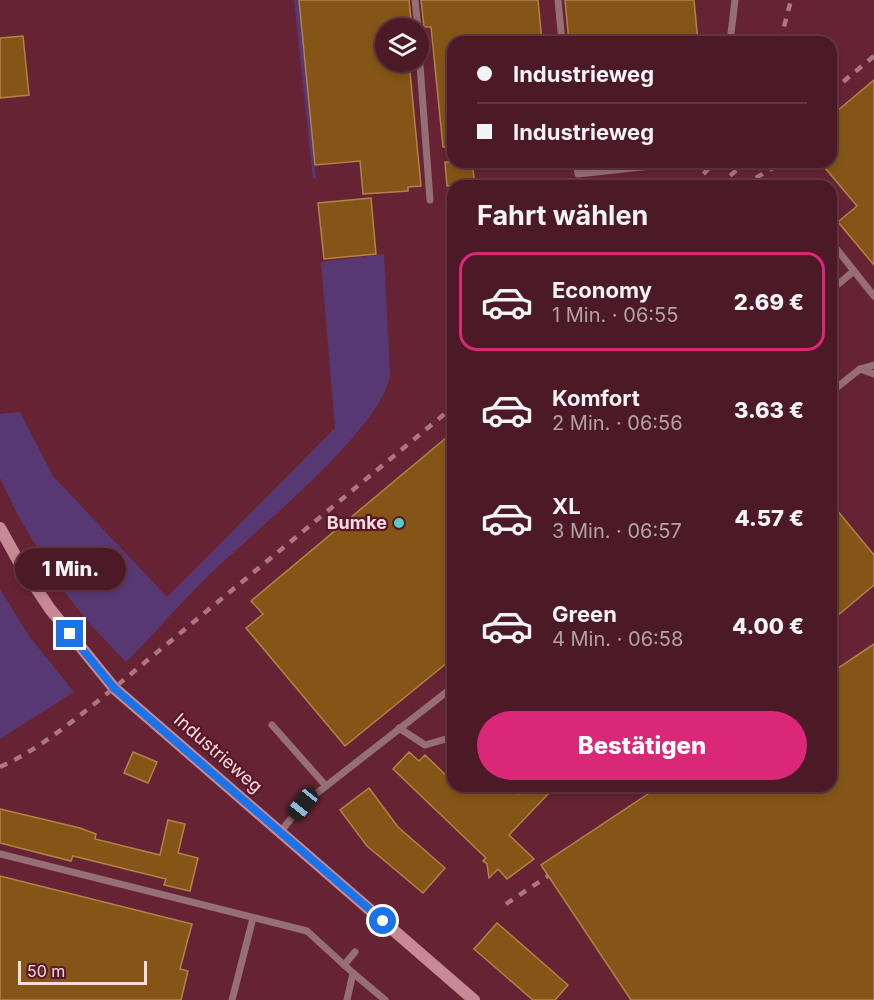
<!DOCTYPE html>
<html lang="de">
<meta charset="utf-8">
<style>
:root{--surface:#4c1a26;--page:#562732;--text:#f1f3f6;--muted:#b2a1a7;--line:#633843;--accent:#db2777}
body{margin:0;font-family:Inter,sans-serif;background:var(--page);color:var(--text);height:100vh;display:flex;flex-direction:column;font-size:22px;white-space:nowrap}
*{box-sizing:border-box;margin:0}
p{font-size:20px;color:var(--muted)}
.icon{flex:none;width:33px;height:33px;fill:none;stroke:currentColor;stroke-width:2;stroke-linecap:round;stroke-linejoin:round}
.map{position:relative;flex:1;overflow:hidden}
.drawer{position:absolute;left:447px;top:180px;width:390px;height:612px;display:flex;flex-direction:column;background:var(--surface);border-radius:18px;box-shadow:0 3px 9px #0003,0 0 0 2px var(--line)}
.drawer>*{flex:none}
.guide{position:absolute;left:447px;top:36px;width:390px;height:132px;border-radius:18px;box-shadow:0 3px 9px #0003,0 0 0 2px var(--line);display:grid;align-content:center;height:132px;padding:0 30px;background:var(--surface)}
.fabs{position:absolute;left:375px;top:18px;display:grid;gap:12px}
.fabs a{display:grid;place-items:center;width:54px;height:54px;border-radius:50%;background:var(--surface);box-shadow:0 3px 9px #0003,0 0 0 2px var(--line);font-size:30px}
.scale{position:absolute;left:18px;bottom:15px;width:129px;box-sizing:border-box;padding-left:6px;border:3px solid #fddbdf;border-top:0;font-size:16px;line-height:21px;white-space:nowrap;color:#fddbdf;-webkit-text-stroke:4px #591829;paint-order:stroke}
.end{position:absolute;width:27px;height:27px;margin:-14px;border:8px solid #1a73e8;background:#fff;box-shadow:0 0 0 3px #fff}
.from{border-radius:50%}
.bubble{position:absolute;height:42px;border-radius:21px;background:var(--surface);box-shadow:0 3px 9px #0003,0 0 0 2px var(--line);font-size:20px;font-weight:800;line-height:42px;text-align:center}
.car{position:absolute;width:18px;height:36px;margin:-18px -9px;border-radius:8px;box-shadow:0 0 4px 2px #0007;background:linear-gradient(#222 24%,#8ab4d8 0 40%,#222 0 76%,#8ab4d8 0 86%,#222 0)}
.guide b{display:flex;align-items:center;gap:21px;height:57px;font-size:22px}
.guide b+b{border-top:2px solid var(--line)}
.guide i{width:15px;height:15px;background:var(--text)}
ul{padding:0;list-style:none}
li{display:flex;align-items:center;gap:18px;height:99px;margin:0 12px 9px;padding:0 18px;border:3px solid transparent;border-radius:18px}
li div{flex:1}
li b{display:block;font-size:22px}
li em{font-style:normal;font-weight:800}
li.on{border-color:var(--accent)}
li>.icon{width:54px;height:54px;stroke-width:1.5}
h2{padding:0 30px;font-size:27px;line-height:72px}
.button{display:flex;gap:12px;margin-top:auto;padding:12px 30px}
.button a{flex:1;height:69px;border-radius:36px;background:var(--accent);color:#fff;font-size:24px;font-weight:800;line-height:69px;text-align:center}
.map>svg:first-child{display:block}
.green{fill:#583872}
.building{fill:#845516;stroke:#b48249;stroke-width:1.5}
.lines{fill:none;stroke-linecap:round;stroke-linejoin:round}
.lane{stroke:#966f75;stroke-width:7}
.secondary{stroke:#c78994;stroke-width:12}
.rail{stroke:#ab7781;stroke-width:4.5;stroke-dasharray:8 8;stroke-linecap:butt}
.route{stroke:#1a73e8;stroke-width:8}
.poi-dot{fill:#55cec5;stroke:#591829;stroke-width:2}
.labels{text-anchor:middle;stroke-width:4.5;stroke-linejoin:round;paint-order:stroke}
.poi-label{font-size:18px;font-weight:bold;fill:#fddbdf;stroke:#591829;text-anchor:end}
.street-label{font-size:18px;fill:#fddbdf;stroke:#591829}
</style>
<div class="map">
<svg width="874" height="1000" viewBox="0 0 874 1000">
<rect width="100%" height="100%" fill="#662333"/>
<g class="green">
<polygon points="294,0 299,0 316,178 313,179"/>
<path d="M384,254l6,120c-7,56 -142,162 -185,205 -27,27 -52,56 -79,83l-38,-40 -25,-32 -46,-76 -17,-36v-64l20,-2 33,64 114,121 168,-169 -14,-166z"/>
<polygon points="0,589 29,636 74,692 0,739"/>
</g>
<g class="building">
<polygon points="299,0 409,0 412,28 386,28 386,62 409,62 421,186 408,187 408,191 363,194 360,161 315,165"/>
<polygon points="421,0 538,0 542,42 453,42 453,147 443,147 431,27 424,27"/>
<polygon points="565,0 694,0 698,42 569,42"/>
<polygon points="23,36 29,95 0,98 0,38"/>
<polygon points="874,80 874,265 838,222 857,206 820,162 831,162 831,116"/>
<polygon points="445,162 472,162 475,186 447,186"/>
<polygon points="371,198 376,254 324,259 318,203"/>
<polygon points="447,437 453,445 453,658 345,746 246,628 263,614 251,601"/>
<polygon points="831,503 874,555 874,585 831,621"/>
<polygon points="874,644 874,1000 631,1000 541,865 660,786 831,786 831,673"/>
<polygon points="133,752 157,762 148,783 124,773"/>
<polygon points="409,752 419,761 425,755 453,782 453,786 510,786 518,794 525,786 540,786 548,794 509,835 534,859 507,879 498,869 489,878 487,864 483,861 486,858 393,769"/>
<polygon points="369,788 398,827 445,868 423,893 367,846 340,810"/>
<polygon points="0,809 80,828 96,834 95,839 160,855 168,820 185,824 178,853 198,858 190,891 164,885 166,879 73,856 71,861 0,843"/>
<polygon points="0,876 192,924 180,969 188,971 181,1000 0,1000"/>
<polygon points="497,923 568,985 555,1000 533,1000 474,949"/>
</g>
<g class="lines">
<g class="lane">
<polyline points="415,0 418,28"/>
<polyline points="558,0 562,42"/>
<polyline points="418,38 430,200"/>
<polyline points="730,42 735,0"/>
<polyline points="576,162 578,174 688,162"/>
<polyline points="780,186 784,183 786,186"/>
<polyline points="831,242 874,296"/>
<polyline points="831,290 854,271"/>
<polyline points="860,369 874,374"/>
<polyline points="831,392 860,369 874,365"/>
<polyline points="272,725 326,786"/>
<polyline points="399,728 425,745 453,737"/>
<polyline points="281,831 303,804 453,687"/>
<polyline points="0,854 307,931 353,973 347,1000"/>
<polyline points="344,965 355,952"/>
<polyline points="353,973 385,1000"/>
<polyline points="232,1000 253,918"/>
</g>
<polyline class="secondary" points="0,528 20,564 50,609 114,688 474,1000"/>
<g class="rail">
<polyline points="780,42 791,0"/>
<polyline points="831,92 874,56"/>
<polyline points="693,186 714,162"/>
<polyline points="718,186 746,162"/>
<polyline points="742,186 783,162"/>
<path d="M0,767c42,-19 79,-51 114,-79l339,-281"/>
<polyline points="506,904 548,876"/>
</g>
</g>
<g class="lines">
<polyline class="route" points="70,634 114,688 383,921"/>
</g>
<circle class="poi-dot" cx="399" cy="523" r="6"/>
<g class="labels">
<g class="poi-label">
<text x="387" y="529">Bumke</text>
</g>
<g class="street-label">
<text transform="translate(218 753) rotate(41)" y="6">Industrieweg</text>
</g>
</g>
</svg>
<div class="fabs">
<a><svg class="icon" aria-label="layers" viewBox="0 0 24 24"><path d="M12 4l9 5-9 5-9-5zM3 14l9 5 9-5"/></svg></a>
</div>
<div class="scale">50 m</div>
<i class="end from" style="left:383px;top:921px"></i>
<i class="end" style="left:70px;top:634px"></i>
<div class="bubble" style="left:15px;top:548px;width:111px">1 Min.</div>
<i class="car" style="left:303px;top:804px;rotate:219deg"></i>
<div class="guide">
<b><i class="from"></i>Industrieweg</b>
<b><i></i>Industrieweg</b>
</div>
<section class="drawer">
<h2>Fahrt wählen</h2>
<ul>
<li class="on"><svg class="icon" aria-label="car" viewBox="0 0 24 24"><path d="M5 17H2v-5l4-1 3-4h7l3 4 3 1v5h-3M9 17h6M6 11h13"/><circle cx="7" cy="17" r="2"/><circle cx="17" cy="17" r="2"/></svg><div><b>Economy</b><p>1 Min. · 06:55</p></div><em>2.69 €</em></li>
<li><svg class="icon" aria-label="car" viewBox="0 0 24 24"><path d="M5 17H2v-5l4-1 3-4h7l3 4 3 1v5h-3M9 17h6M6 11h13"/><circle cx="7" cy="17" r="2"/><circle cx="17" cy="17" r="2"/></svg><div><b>Komfort</b><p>2 Min. · 06:56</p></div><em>3.63 €</em></li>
<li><svg class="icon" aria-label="car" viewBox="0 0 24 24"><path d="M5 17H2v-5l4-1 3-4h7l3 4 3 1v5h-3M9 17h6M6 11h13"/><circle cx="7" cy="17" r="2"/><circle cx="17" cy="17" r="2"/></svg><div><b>XL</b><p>3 Min. · 06:57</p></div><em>4.57 €</em></li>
<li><svg class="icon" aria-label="car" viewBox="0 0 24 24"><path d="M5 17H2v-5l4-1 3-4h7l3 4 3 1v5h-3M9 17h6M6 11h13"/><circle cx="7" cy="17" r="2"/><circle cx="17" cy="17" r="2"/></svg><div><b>Green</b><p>4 Min. · 06:58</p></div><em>4.00 €</em></li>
</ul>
<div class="button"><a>Bestätigen</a></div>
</section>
</div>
